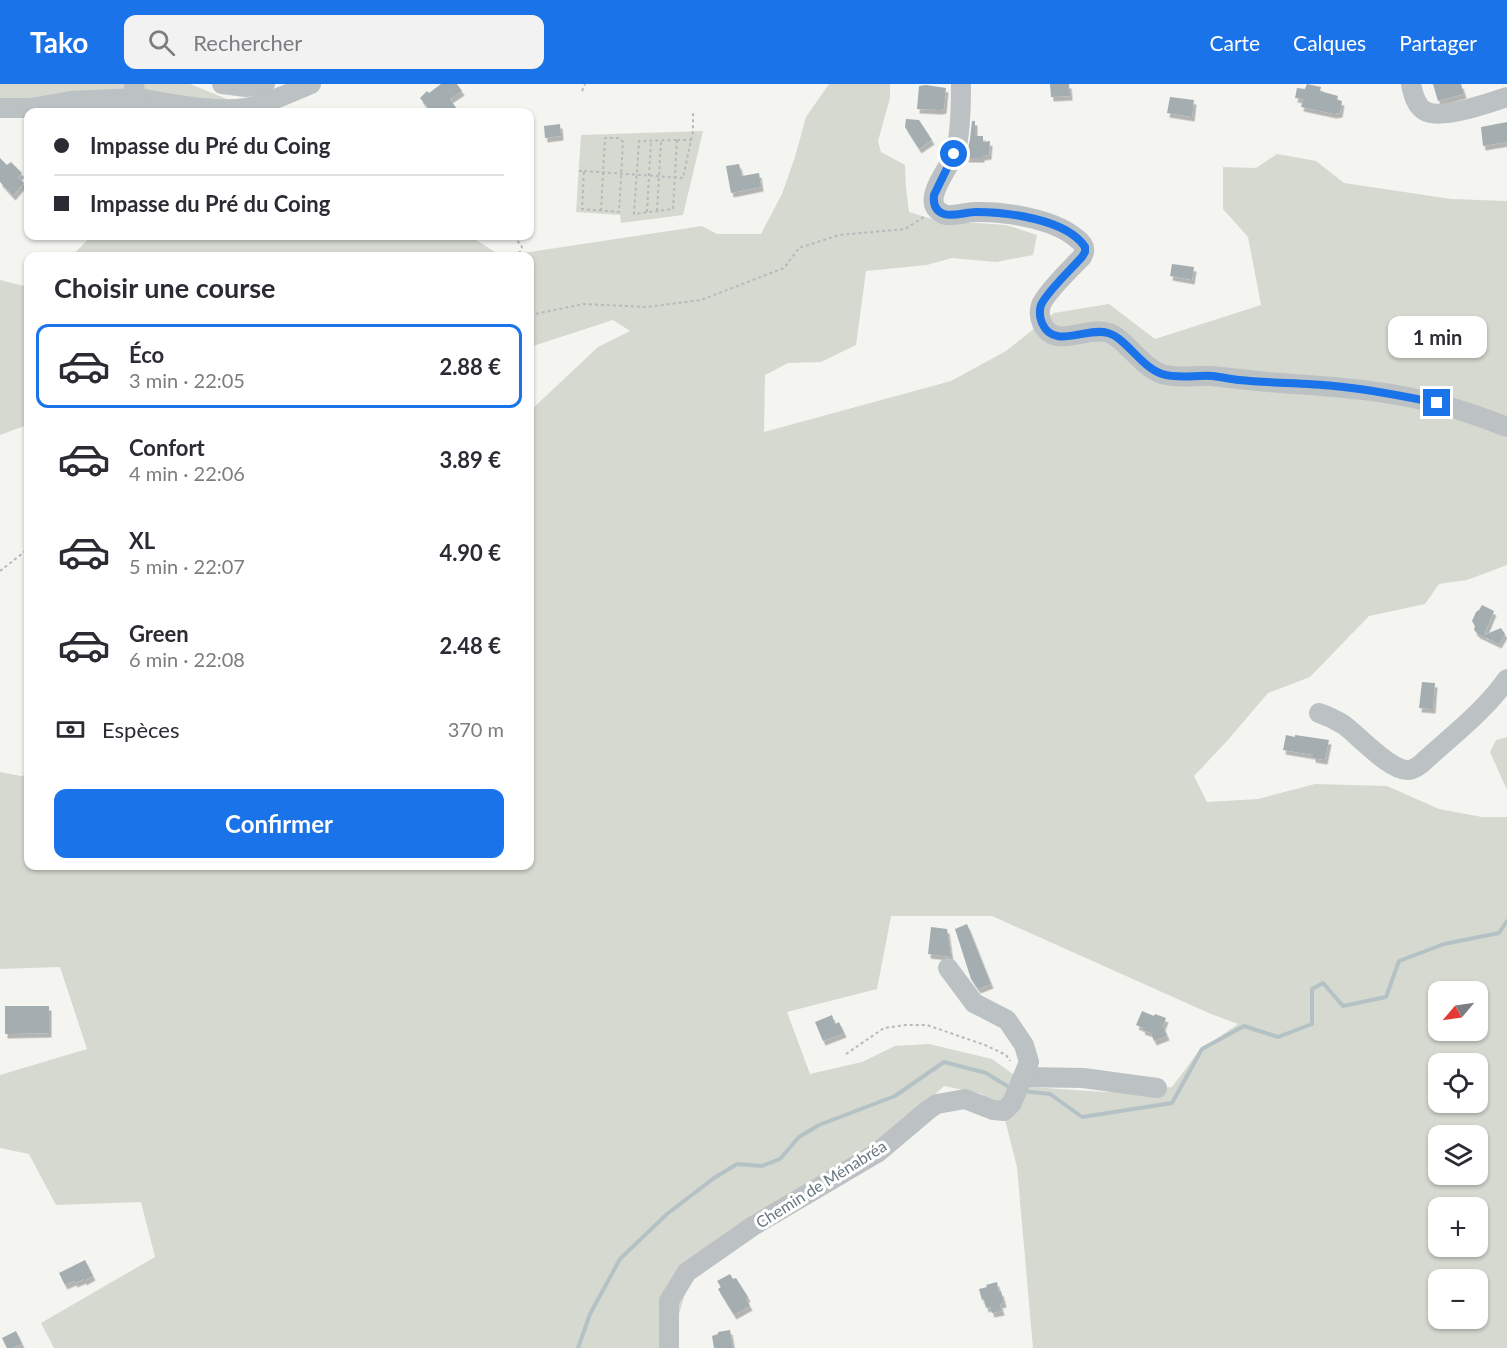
<!DOCTYPE html>
<html lang="fr">
<meta charset="utf-8">
<style>
:root{--surface:#fff;--page:#f2f2f3;--text:#2b2b33;--muted:#7c7c81;--line:#e1e1e2;--accent:#1a73e8}
body{margin:0;font-family:Lato,sans-serif;background:var(--page);color:var(--text);height:100vh;display:flex;flex-direction:column;font-size:22px;white-space:nowrap}
*{box-sizing:border-box;margin:0}
p{font-size:20px;color:var(--muted)}
.icon{flex:none;width:33px;height:33px;fill:none;stroke:currentColor;stroke-width:2;stroke-linecap:round;stroke-linejoin:round}
.map{position:relative;flex:1;overflow:hidden}
.side{position:absolute;left:24px;top:168px;width:510px;height:618px;display:flex;flex-direction:column;background:var(--surface);border-radius:12px;box-shadow:0 2px 4px #0004}
.side>*{flex:none}
.guide{position:absolute;left:24px;top:24px;width:510px;height:132px;border-radius:12px;box-shadow:0 2px 4px #0004;display:grid;align-content:center;height:132px;padding:0 30px;background:var(--surface)}
.needle{width:39px;rotate:241deg}
.tools{position:absolute;left:1428px;top:897px;display:grid;gap:12px}
.tools a{display:grid;place-items:center;width:60px;height:60px;border-radius:12px;background:var(--surface);box-shadow:0 2px 4px #0004;font-size:30px}
.end{position:absolute;width:27px;height:27px;margin:-14px;border:8px solid #1a73e8;background:#fff;box-shadow:0 0 0 3px #fff}
.from{border-radius:50%}
.bubble{position:absolute;height:42px;border-radius:12px;background:var(--surface);box-shadow:0 2px 4px #0004;font-size:20px;font-weight:700;line-height:42px;text-align:center}
.guide b{display:flex;align-items:center;gap:21px;height:57px;font-size:22px}
.guide b+b{border-top:2px solid var(--line)}
.guide i{width:15px;height:15px;background:var(--text)}
ul{padding:0;list-style:none}
li{display:flex;align-items:center;gap:18px;height:84px;margin:0 12px 9px;padding:0 18px;border:3px solid transparent;border-radius:12px}
li div{flex:1}
li b{display:block;font-size:22px}
li em{font-style:normal;font-weight:700}
li.active{border-color:var(--accent)}
li>.icon{width:54px;height:54px;stroke-width:1.5}
h2{padding:0 30px;font-size:27px;line-height:72px}
.pay{display:flex;align-items:center;gap:15px;height:66px;padding:0 30px;font-size:22px}
.pay p{margin-inline-start:auto}
.button{display:flex;gap:12px;margin-top:auto;padding:12px 30px}
.button a{flex:1;height:69px;border-radius:12px;background:var(--accent);color:#fff;font-size:24px;font-weight:700;line-height:69px;text-align:center}
header{display:flex;align-items:center;gap:36px;box-sizing:border-box;height:84px;padding:0 30px;background:var(--accent);color:#fff}
header strong{font-size:28px}
nav{display:flex;gap:33px;margin-inline-start:auto;font-size:21px}
.search{width:420px;height:54px;background:var(--page);display:flex;align-items:center;gap:15px;box-sizing:border-box;padding:0 21px;border-radius:12px;color:var(--muted);font-size:22px}
.map>svg:first-child{display:block}
.green{fill:#d5d9d0;fill-rule:evenodd}
.lines{fill:none;stroke-linecap:round;stroke-linejoin:round}
.stream{stroke:#b5c2c5;stroke-width:4}
.building{fill:#a4adb0;filter:url(#shadow)}
.path{stroke:#b6babb;stroke-width:2;stroke-dasharray:3 3;stroke-linecap:butt}
.minor{stroke:#bcc1c3;stroke-width:20}
.route{stroke:#1a73e8;stroke-width:8}
.labels{text-anchor:middle;stroke-width:6;stroke-linejoin:round;paint-order:stroke}
.street-label{font-size:16px;fill:#667880;stroke:#fff}
</style>
<header>
<strong>Tako</strong>
<div class="search"><svg class="icon" aria-label="search" viewBox="0 0 24 24"><circle cx="10" cy="10" r="6"/><path d="M15 15l6 6"/></svg>Rechercher</div>
<nav><a>Carte</a><a>Calques</a><a>Partager</a></nav>
</header>
<div class="map">
<svg width="1507" height="1264" viewBox="0 0 1507 1264">
<defs>
<filter id="shadow"><feDropShadow dx="2.5" dy="4.5" stdDeviation="0" flood-color="#0004"/></filter>
</defs>
<rect width="100%" height="100%" fill="#f4f4f1"/>
<g class="green">
<polygon points="0,0 190,0 244,22 216,28 28,28 0,31"/>
<path d="M829,0h61v14l-12,43 3,11 24,13 1,23 3,24 26,8 71,5 31,10 -4,20 -37,7 -44,-4 -25,7 -61,6 -10,74 -35,17 -33,1 -23,12 -1,57 187,-51 55,-30 48,-38 55,-9 46,35 106,-34 -13,-68 -25,-28v-42l33,1 21,-14 39,7 28,22 107,16 56,2v364l-40,15 -28,4 -14,20 -56,12 -59,61 -42,16 -41,48 -33,35 13,26 51,-3 57,-15 72,2 52,23 43,8h25v531h-474l-16,-181 -12,-47 -23,-26 -38,-8 -32,30 -223,164 -20,68h-615l-13,-25 114,-66 -14,-55 -85,3 -27,-51 -29,-6v-73l87,-26 -27,-82 -60,2v-197l21,4 7,-1v91h502v-455l68,-64 32,-16 -17,-11 -83,27v-91h-27l199,-30 15,8h44l21,-40 13,-37 11,-40zM891,832h101l219,98 27,10 -39,27 -27,36 -28,3 -41,2 -72,-5 -39,-28 -63,-15 -34,2 -33,16 -52,12 -23,-62 90,-23zM1438,908h40v38h-40zM1438,980h40v38h-40zM1438,1052h40v38h-40zM1438,1124h40v38h-40zM1438,1196h40v38h-40z"/>
<polygon points="703,47 683,131 621,139 620,131 576,128 581,51"/>
<polygon points="91,152 470,152 501,172 72,172"/>
<polygon points="0,196 28,203 28,351 24,342 0,351"/>
<polygon points="1507,653 1507,706 1490,668 1496,656"/>
</g>
<g class="lines">
<g class="stream">
<polyline points="1022,1007 1050,1010 1082,1033 1172,1019 1202,965 1244,942 1278,953 1312,940 1312,905 1323,899 1343,922 1386,913 1399,877 1444,860 1499,849 1507,837"/>
<polyline points="578,1264 590,1230 620,1175 667,1130 714,1094 737,1080 762,1082 780,1075 799,1053 819,1041 895,1012 944,978 986,989 1012,1005"/>
</g>
</g>
<g class="building">
<polygon points="441,0 457,0 462,7 450,15 459,28 431,28 420,14 427,7 429,9"/>
<polygon points="1050,0 1069,0 1070,12 1051,13"/>
<polygon points="1307,0 1321,3 1320,7 1338,12 1337,16 1342,17 1340,29 1334,30 1301,23 1303,15 1295,14 1297,4 1305,5"/>
<polygon points="1433,0 1461,0 1464,10 1438,17"/>
<polygon points="926,1 946,4 944,25 940,26 917,25 919,2"/>
<polygon points="1170,13 1194,16 1192,33 1167,29"/>
<polygon points="906,35 919,36 932,56 919,65 905,43"/>
<polygon points="972,37 975,37 975,52 983,52 983,58 990,57 989,71 982,72 982,74 966,74 970,55"/>
<polygon points="1507,38 1507,58 1483,62 1481,43"/>
<polygon points="560,40 561,52 545,54 544,42"/>
<polygon points="0,74 7,81 11,78 22,89 18,93 24,99 13,112 0,98"/>
<polygon points="739,80 742,92 759,89 761,103 731,109 726,82"/>
<polygon points="1172,180 1194,183 1192,196 1170,192"/>
<polygon points="1482,521 1494,527 1484,551 1501,544 1505,550 1499,560 1478,550 1474,546 1475,542 1472,537 1476,528 1479,526"/>
<polygon points="1422,598 1435,599 1433,625 1419,624"/>
<polygon points="1286,651 1295,653 1295,651 1329,656 1325,676 1313,674 1313,671 1283,666"/>
<polygon points="967,840 991,900 978,905 971,895 955,845"/>
<polygon points="931,843 947,845 951,873 928,870"/>
<polygon points="5,922 49,922 49,949 5,950"/>
<polygon points="1142,927 1154,932 1155,930 1166,934 1163,942 1167,952 1154,957 1151,949 1142,946 1143,944 1136,941"/>
<polygon points="832,931 835,940 839,938 844,949 823,957 815,938"/>
<polygon points="85,1176 93,1192 84,1197 84,1195 75,1199 74,1197 65,1201 59,1189"/>
<polygon points="730,1190 733,1195 736,1194 748,1213 746,1215 750,1222 734,1231 718,1205 721,1203 717,1197"/>
<polygon points="997,1198 999,1208 1001,1207 1004,1219 1000,1220 1002,1227 992,1229 990,1223 986,1224 984,1215 982,1216 979,1205 987,1203 986,1201"/>
<polygon points="730,1246 733,1264 714,1264 712,1252 718,1250 718,1248"/>
<polygon points="16,1247 22,1260 13,1264 7,1264 2,1254"/>
</g>
<g class="lines">
<g class="path">
<polyline points="582,7 585,0"/>
<polygon points="677,56 673,125 634,130 639,57"/>
<polyline points="677,56 691,56"/>
<polyline points="530,75 534,73"/>
<polyline points="579,87 584,87 582,125 619,128 623,58 619,54 605,54 601,127"/>
<polyline points="584,87 683,94 693,47 693,28"/>
<polyline points="657,127 661,58"/>
<polyline points="647,128 651,57"/>
<polyline points="514,152 522,163 518,172"/>
<polyline points="530,231 584,220 647,223 701,216 784,184 799,164 839,151 905,145 924,133"/>
<polyline points="0,487 28,465"/>
<polyline points="846,970 884,944 906,941 927,941 985,961 1006,971 1010,977"/>
</g>
<g class="minor">
<polyline points="222,0 246,3 265,0"/>
<path d="M961,0c0,19 0,51 -6,69 -5,13 -25,37 -21,51 1,5 7,10 13,11 9,1 19,-3 28,-3 29,-1 79,7 101,26 7,5 11,10 6,19 -10,10 -37,37 -41,48 -2,6 -1,13 1,18 12,28 46,2 67,10 17,6 32,34 53,41 16,5 34,1 50,2 18,2 36,4 55,6 57,4 115,7 171,22 24,6 46,14 69,23"/>
<path d="M1411,0c2,10 5,24 16,28 17,7 62,-9 80,-15"/>
<path d="M136,14c33,5 76,15 110,10 19,-3 46,-16 65,-24"/>
<polyline points="0,24 31,24 71,17 136,14 134,0"/>
<path d="M1319,629c9,3 17,7 25,12 15,11 46,46 64,45 5,0 9,-3 13,-6 29,-27 63,-52 86,-85"/>
<polyline points="1023,993 1083,994 1157,1004"/>
<polyline points="669,1264 669,1217 687,1188 753,1142 877,1069 928,1026 937,1020 965,1015 993,1026 1004,1027 1012,1019 1029,978 1024,961 1007,936 974,919 948,884"/>
</g>
</g>
<g class="lines">
<path class="route" d="M954,70l-20,41c-1,9 1,16 10,19 9,3 22,-2 32,-2 30,0 91,7 109,35v5l-3,5c-10,11 -36,36 -41,48 -2,6 -1,13 1,18 12,28 45,3 66,10 18,5 33,34 54,41 16,5 33,1 50,2 9,1 18,3 27,4 31,3 63,3 95,6 35,3 69,10 103,17"/>
</g>
<g class="labels">
<g class="street-label">
<text transform="translate(821 1100) rotate(-32)" y="6">Chemin de Ménabréa</text>
</g>
</g>
</svg>
<div class="tools">
<a><svg class="needle" viewBox="-14 -14 28 28"><path d="M0-13l5 13h-10z" fill="#e53935"/><path d="M0 13l5-13h-10z" fill="#7c7c81"/></svg></a>
<a><svg class="icon" aria-label="locate" viewBox="0 0 24 24"><circle cx="12" cy="12" r="6"/><path d="M12 2v4M12 18v4M2 12h4M18 12h4"/></svg></a>
<a><svg class="icon" aria-label="layers" viewBox="0 0 24 24"><path d="M12 4l9 5-9 5-9-5zM3 14l9 5 9-5"/></svg></a>
<a>+</a>
<a>−</a>
</div>
<i class="end from" style="left:954px;top:70px"></i>
<i class="end" style="left:1437px;top:319px"></i>
<div class="bubble" style="left:1388px;top:232px;width:99px">1 min</div>
<div class="guide">
<b><i class="from"></i>Impasse du Pré du Coing</b>
<b><i></i>Impasse du Pré du Coing</b>
</div>
<section class="side">
<h2>Choisir une course</h2>
<ul>
<li class="active"><svg class="icon" aria-label="car" viewBox="0 0 24 24"><path d="M5 17H2v-5l4-1 3-4h7l3 4 3 1v5h-3M9 17h6M6 11h13"/><circle cx="7" cy="17" r="2"/><circle cx="17" cy="17" r="2"/></svg><div><b>Éco</b><p>3 min · 22:05</p></div><em>2.88 €</em></li>
<li><svg class="icon" aria-label="car" viewBox="0 0 24 24"><path d="M5 17H2v-5l4-1 3-4h7l3 4 3 1v5h-3M9 17h6M6 11h13"/><circle cx="7" cy="17" r="2"/><circle cx="17" cy="17" r="2"/></svg><div><b>Confort</b><p>4 min · 22:06</p></div><em>3.89 €</em></li>
<li><svg class="icon" aria-label="car" viewBox="0 0 24 24"><path d="M5 17H2v-5l4-1 3-4h7l3 4 3 1v5h-3M9 17h6M6 11h13"/><circle cx="7" cy="17" r="2"/><circle cx="17" cy="17" r="2"/></svg><div><b>XL</b><p>5 min · 22:07</p></div><em>4.90 €</em></li>
<li><svg class="icon" aria-label="car" viewBox="0 0 24 24"><path d="M5 17H2v-5l4-1 3-4h7l3 4 3 1v5h-3M9 17h6M6 11h13"/><circle cx="7" cy="17" r="2"/><circle cx="17" cy="17" r="2"/></svg><div><b>Green</b><p>6 min · 22:08</p></div><em>2.48 €</em></li>
</ul>
<div class="pay"><svg class="icon" aria-label="cash" viewBox="0 0 24 24"><path d="M3 7h18v10H3z"/><circle cx="12" cy="12" r="2"/></svg>Espèces<p>370 m</p></div>
<div class="button"><a>Confirmer</a></div>
</section>
</div>
